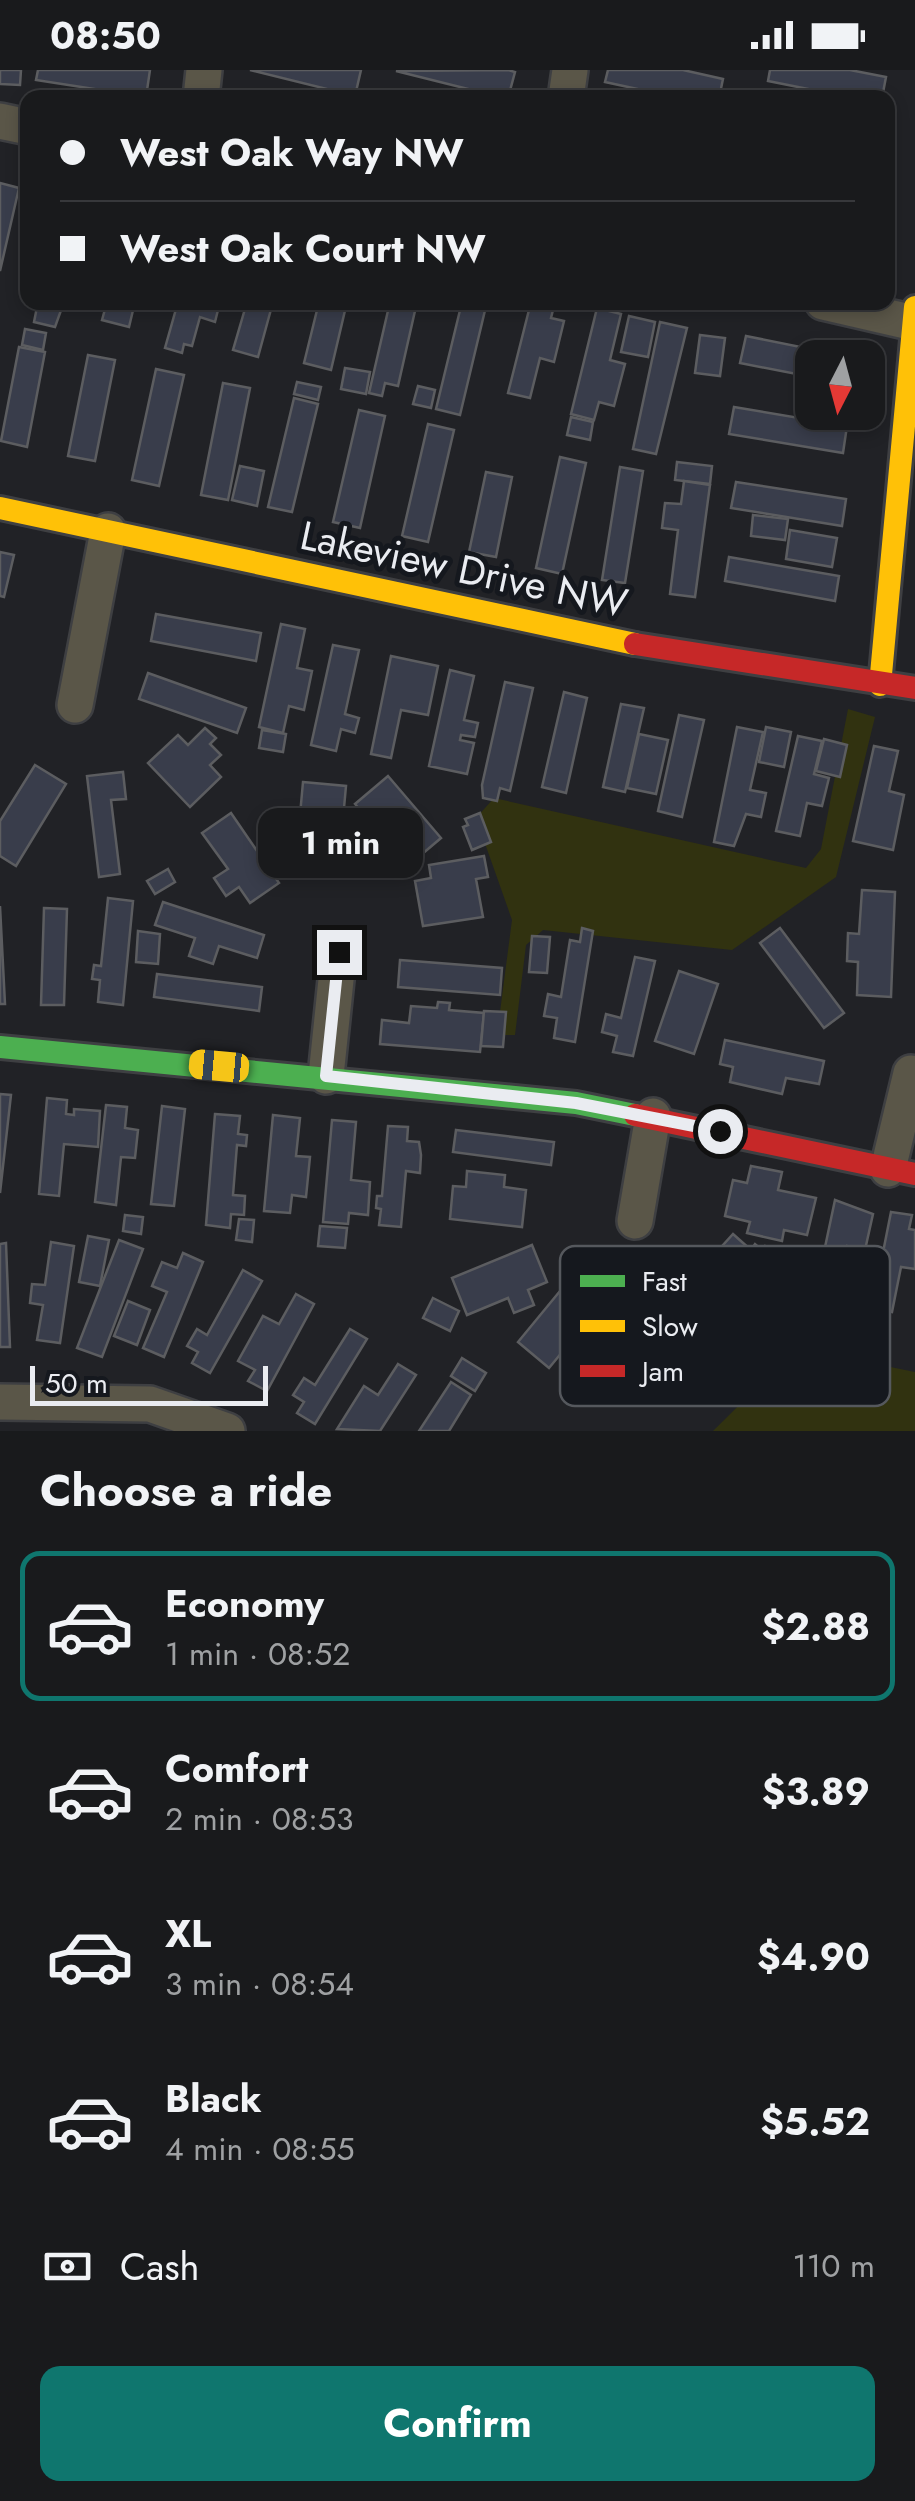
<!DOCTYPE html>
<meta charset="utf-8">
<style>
:root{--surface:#191a1c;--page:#262729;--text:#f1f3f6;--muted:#9fa1a3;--line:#37383b;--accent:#0f766e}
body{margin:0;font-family:Jost,sans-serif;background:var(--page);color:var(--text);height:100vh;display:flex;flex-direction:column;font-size:38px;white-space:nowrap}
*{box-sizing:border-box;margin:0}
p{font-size:32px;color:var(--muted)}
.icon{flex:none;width:55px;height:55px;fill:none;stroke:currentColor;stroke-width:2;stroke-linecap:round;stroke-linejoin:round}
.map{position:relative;height:1361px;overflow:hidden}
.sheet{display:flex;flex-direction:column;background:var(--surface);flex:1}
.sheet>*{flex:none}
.top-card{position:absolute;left:20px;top:20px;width:875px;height:220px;border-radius:20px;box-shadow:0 5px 15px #0003,0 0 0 2px var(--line);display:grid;align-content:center;height:220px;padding:0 40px;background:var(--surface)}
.needle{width:65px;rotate:186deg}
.controls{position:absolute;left:795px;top:270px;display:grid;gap:20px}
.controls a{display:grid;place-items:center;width:90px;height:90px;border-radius:20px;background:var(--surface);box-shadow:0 5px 15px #0003,0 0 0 2px var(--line);font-size:50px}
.scale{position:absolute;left:30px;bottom:25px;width:238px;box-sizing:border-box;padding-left:10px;border:5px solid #eaecf1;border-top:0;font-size:28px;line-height:35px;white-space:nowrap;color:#eaecf1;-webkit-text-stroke:8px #15181e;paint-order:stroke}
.end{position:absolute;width:45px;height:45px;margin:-22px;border:12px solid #eaecf1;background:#111;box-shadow:0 0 0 5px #111}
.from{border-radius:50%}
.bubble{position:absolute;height:70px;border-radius:20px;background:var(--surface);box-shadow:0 5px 15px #0003,0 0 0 2px var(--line);font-size:32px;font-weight:700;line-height:70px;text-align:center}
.car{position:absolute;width:30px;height:60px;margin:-30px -15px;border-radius:12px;box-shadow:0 0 8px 2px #0007;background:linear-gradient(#f5c518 24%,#345 0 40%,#f5c518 0 76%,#345 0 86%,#f5c518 0)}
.top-card b{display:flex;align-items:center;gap:35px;height:95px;font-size:38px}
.top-card b+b{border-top:2px solid var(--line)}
.top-card i{width:25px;height:25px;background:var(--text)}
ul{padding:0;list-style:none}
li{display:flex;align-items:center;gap:30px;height:150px;margin:0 20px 15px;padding:0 20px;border:5px solid transparent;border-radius:20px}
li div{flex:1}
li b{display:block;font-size:38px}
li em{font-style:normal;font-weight:700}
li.active{border-color:var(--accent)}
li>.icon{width:90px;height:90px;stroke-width:1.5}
h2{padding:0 40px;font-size:45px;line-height:120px}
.pay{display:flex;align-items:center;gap:25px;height:110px;padding:0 40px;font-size:38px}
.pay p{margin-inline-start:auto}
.action{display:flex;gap:20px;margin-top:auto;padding:20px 40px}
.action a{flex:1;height:115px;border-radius:20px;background:var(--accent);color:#fff;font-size:40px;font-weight:700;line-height:115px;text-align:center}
.status{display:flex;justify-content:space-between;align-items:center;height:70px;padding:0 50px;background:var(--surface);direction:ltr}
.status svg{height:28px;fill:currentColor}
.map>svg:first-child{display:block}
.green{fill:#313210}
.building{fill:#393d4b;stroke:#5c5d60;stroke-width:2.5}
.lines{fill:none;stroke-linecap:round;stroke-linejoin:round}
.street-casing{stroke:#3e3f42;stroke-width:40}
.fast-casing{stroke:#3e3f42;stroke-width:28}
.slow-casing{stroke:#3e3f42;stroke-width:28}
.jam-casing{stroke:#3e3f42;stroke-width:28}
.street{stroke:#5a5648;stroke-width:35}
.fast{stroke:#4caf50;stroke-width:22}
.slow{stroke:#ffc107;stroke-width:22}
.jam{stroke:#c62828;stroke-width:22}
.route{stroke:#eaecf1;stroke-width:12}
.labels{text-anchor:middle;stroke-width:10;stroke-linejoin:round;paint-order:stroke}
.street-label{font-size:40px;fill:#eaecf1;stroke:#15181e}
.key{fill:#15181e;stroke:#55585d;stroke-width:2.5}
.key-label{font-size:28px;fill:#eaecf1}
</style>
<div class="status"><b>08:50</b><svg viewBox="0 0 49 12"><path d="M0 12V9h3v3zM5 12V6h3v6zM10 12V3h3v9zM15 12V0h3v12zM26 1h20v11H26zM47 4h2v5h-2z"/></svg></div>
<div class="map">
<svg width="915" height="1361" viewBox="0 0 915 1361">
<rect width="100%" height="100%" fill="#212226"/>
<g class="green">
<polygon points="848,639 875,647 836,807 732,880 543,860 526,875 515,965 497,965 512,850 476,748 494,728 806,798 821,779"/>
<polygon points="797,1278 915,1302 915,1361 713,1361"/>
</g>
<g class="building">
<polygon points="0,0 21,0 20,15 0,14"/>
<polygon points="38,0 150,0 146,27 36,10"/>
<polygon points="250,0 361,0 355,26"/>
<polygon points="608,0 683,0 723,9 719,28 679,28 605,12"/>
<polygon points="770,0 850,0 886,7 882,28 853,28 768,11"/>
<polygon points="396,1 508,0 515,2 508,28 504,28"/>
<polygon points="0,113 19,118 0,201"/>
<polygon points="38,232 64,232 55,257 34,252"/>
<polygon points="107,232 135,232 129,257 102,250"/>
<polygon points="178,232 220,232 215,252 200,247 192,276 184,274 182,283 165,278"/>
<polygon points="247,232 273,232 258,287 233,280"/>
<polygon points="319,232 347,232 331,300 304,293"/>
<polygon points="390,232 417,232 398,316 385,313 382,326 369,323"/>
<polygon points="462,232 487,232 460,345 436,339"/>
<polygon points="531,232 555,232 551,248 564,251 554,292 540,288 530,328 508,323"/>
<polygon points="597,238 621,244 610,290 625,294 614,336 599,332 594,350 571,344"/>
<polygon points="629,246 655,252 648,287 621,282"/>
<polygon points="660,252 687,258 656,384 633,379"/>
<polygon points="25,259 46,263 43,280 22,275"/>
<polygon points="700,265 725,268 720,306 695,303"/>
<polygon points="746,266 855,288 812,288 812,307 740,293"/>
<polygon points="19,277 45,282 27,377 1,371"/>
<polygon points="88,285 115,290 95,391 68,386"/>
<polygon points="345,298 370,302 366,324 341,319"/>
<polygon points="156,299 184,305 159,416 132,410"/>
<polygon points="297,312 321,317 318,330 294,324"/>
<polygon points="223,313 250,318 228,430 201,425"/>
<polygon points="418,316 435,320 431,338 413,334"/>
<polygon points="294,328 318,334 292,442 268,437"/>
<polygon points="734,337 847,356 843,383 729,364"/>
<polygon points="359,340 385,346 360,458 333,452"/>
<polygon points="571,347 593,352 590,370 567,365"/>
<polygon points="428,354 454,360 428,472 402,466"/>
<polygon points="560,387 586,393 562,504 536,498"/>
<polygon points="677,392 712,396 710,414 675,410"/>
<polygon points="240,396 264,401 257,436 232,430"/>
<polygon points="620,397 643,401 625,513 602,510"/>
<polygon points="486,402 512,407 496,487 469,482"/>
<polygon points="684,411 710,415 695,527 670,524 678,460 662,458 665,433 681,434"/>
<polygon points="736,412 846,429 842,456 731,438"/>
<polygon points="753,445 788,449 785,470 751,466"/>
<polygon points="790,460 837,468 832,497 786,489"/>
<polygon points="0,482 14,485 4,527 0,526"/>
<polygon points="729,487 839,506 835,531 725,511"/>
<polygon points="156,544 261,563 256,591 151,571"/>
<polygon points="281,554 305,559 297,598 312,601 304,640 289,636 283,663 259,657"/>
<polygon points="333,575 359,580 345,644 359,648 355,663 341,659 336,681 311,675"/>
<polygon points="391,586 438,596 428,645 401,640 391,688 371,684"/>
<polygon points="450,600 474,606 464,650 478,653 475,667 461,665 460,670 474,673 467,704 429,696"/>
<polygon points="148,603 246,638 237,663 139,629"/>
<polygon points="505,612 533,618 510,721 500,718 497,731 483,728 482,715"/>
<polygon points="564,622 587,628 566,723 542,717"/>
<polygon points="621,634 644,638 625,722 603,717"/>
<polygon points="679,645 704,650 682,747 658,741"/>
<polygon points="737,657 763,662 750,720 766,723 761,747 746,744 734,776 714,772"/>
<polygon points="766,657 791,662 784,697 759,692"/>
<polygon points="205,658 216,668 210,674 221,685 210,695 221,707 190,737 148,693 178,665 188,675"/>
<polygon points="262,660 286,664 283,682 259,678"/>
<polygon points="639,664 668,670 656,724 627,718"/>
<polygon points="798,666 822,671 814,704 829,708 822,736 807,733 800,766 776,761"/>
<polygon points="824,669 847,675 840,707 816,701"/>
<polygon points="874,676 898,681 889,721 904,725 893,780 853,771"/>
<polygon points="35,695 66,714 16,796 0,786 0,751"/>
<polygon points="123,702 126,729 111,730 120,804 99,807 87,706"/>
<polygon points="388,706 441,768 408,796 355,734"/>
<polygon points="303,712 346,716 339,793 296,789"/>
<polygon points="231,743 279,813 250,833 239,817 226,826 214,808 228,799 202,763"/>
<polygon points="480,743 491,772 472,780 463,757 468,755 465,749"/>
<polygon points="484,786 488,807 476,809 483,847 423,856 415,811 431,808 429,795"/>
<polygon points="168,799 175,812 155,824 147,811"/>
<polygon points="862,820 895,822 891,927 857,925 858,892 847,891 848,863 859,864"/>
<polygon points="108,828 133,831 123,935 98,932 100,910 92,909 94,895 101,896"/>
<polygon points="163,832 264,865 257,888 219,876 213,894 189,886 195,868 155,855"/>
<polygon points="0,836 5,934 0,934"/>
<polygon points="44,838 67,839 64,935 41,935"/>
<polygon points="582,858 593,861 575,972 554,968 557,948 544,946 548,924 561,927 570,870 580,872"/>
<polygon points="780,858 844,943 824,958 760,873"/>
<polygon points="138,861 160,864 158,894 136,892"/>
<polygon points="532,866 550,867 547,903 529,902"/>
<polygon points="635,887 655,891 633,986 613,982 617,966 602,962 606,944 621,948"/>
<polygon points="400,890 502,898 500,925 398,917"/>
<polygon points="679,901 718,914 694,984 655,971"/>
<polygon points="157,904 262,917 259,941 154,927"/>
<polygon points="438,932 450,933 449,940 484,943 480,982 380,974 382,950 409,953 411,936 437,938"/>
<polygon points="484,941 506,942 503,977 481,976"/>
<polygon points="725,970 824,991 819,1014 786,1008 782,1024 730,1012 733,997 720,994"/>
<polygon points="0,1024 11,1025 0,1123"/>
<polygon points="47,1028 67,1030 66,1044 74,1045 74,1039 100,1041 98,1077 64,1074 59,1126 39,1124"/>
<polygon points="106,1035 127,1037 125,1058 138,1060 135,1088 121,1087 116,1135 95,1132"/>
<polygon points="162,1036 185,1039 174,1136 151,1134"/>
<polygon points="215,1044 240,1046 238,1064 247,1065 246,1076 237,1075 233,1125 245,1126 244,1145 231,1144 230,1158 206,1155"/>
<polygon points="273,1045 300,1048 296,1086 310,1087 306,1127 292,1125 290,1143 264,1141"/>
<polygon points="332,1050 356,1052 351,1110 370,1112 368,1145 349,1143 348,1154 323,1152"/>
<polygon points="388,1056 408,1057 407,1071 419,1072 421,1085 420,1103 406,1101 401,1157 379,1155 381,1139 376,1138 377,1126 382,1126"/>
<polygon points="456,1060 554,1072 551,1095 453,1082"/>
<polygon points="751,1096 782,1102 778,1120 816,1128 807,1165 784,1160 782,1171 747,1163 750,1152 725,1146 733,1110 747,1113"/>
<polygon points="467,1101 505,1105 504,1117 526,1120 522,1157 450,1149 453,1116 466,1117"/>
<polygon points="835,1130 873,1144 865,1180 847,1176 835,1233 814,1229"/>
<polygon points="891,1142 912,1145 909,1159 915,1160 915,1199 901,1197 892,1242 872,1238"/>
<polygon points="125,1145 143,1147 141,1164 123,1161"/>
<polygon points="239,1149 254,1150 252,1172 236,1170"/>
<polygon points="320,1156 347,1158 345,1178 318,1176"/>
<polygon points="733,1164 751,1180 755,1174 762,1180 765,1176 787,1195 780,1203 790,1212 776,1228 789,1240 775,1256 705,1195"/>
<polygon points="88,1166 109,1170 100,1216 79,1212"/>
<polygon points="119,1170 143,1179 102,1287 77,1278"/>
<polygon points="51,1172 74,1176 60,1273 37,1270 43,1235 30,1233 32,1214 45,1215"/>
<polygon points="6,1173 10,1277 0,1277 0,1174"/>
<polygon points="532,1175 547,1212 528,1220 534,1235 514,1243 508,1228 467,1245 452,1208"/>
<polygon points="183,1183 203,1192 164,1287 143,1278 167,1222 152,1216 162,1192 177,1198"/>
<polygon points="243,1200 262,1211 210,1303 192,1293 198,1282 187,1276 197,1259 207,1265"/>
<polygon points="565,1215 596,1241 549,1298 518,1272"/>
<polygon points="296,1224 314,1234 267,1321 248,1311 255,1300 238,1291 263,1246 279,1254"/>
<polygon points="433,1228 459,1241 450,1261 423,1248"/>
<polygon points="128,1231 150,1240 137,1275 114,1266"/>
<polygon points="350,1259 367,1269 315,1354 297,1343 304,1332 293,1325 304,1308 315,1315"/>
<polygon points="462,1288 486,1303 475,1321 451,1306"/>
<polygon points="398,1294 416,1305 380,1361 337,1359 364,1316 378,1325"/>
<polygon points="451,1312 471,1325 449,1361 419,1361"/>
</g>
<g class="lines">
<defs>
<g id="street">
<polyline points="201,28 204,0"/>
<polyline points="566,28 570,0"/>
<polyline points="0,51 28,57"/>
<polyline points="823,232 914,253"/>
<polyline points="75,635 108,461"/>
<polyline points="326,1006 339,881"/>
<polyline points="888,1099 911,1003"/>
<polyline points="635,1151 653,1046"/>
<polyline points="0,1332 150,1334 227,1361"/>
</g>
<polyline id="fast" points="0,977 576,1033 635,1045"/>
<g id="slow">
<polyline points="0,438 635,574"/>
<polyline points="880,615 915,237"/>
</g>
<g id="jam">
<polyline points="635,574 915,618"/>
<polyline points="635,1045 915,1104"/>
</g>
</defs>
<use href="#street" class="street-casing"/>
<use href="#fast" class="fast-casing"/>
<use href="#slow" class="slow-casing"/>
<use href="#jam" class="jam-casing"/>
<use href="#street" class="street"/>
<use href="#fast" class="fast"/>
<use href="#slow" class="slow"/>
<use href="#jam" class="jam"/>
</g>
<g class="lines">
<polyline class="route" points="339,882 326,1006 576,1033 720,1061"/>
</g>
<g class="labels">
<g class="street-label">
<text transform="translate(464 499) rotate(12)" y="14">Lakeview Drive NW</text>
</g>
</g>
<rect x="560" y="1176" width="330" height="160" rx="15" class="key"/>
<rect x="580" y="1205" width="45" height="12" fill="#4caf50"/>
<rect x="580" y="1250" width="45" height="12" fill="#ffc107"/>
<rect x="580" y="1295" width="45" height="12" fill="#c62828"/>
<g class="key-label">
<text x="642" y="1221">Fast</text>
<text x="642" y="1266">Slow</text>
<text x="642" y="1311">Jam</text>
</g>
</svg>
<div class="controls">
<a><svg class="needle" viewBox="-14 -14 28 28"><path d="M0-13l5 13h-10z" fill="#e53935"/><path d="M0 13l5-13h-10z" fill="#9fa1a3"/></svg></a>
</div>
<div class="scale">50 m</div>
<i class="end from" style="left:720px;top:1061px"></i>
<i class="end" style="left:339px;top:882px"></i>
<div class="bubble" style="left:258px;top:738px;width:165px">1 min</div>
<i class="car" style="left:219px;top:996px;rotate:275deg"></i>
<div class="top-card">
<b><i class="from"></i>West Oak Way NW</b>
<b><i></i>West Oak Court NW</b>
</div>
</div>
<section class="sheet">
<h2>Choose a ride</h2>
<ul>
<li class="active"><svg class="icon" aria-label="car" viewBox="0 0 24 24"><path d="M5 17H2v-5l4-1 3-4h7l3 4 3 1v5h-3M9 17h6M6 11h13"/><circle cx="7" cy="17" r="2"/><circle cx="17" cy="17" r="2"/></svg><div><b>Economy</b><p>1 min · 08:52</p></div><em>$2.88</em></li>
<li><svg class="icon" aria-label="car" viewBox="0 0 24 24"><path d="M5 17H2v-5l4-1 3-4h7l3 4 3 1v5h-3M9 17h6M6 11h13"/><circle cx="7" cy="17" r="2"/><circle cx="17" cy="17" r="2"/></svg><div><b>Comfort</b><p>2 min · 08:53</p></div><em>$3.89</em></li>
<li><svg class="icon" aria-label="car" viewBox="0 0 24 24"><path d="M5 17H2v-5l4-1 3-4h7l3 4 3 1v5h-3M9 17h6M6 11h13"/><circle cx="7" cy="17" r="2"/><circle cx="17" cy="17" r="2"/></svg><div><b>XL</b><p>3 min · 08:54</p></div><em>$4.90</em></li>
<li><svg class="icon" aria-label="car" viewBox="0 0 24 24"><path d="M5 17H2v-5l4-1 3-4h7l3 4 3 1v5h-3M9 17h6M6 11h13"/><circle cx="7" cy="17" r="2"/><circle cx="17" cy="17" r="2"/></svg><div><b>Black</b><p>4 min · 08:55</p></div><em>$5.52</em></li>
</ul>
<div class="pay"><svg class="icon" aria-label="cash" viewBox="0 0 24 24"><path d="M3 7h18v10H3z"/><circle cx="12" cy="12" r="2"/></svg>Cash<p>110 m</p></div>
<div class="action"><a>Confirm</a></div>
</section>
